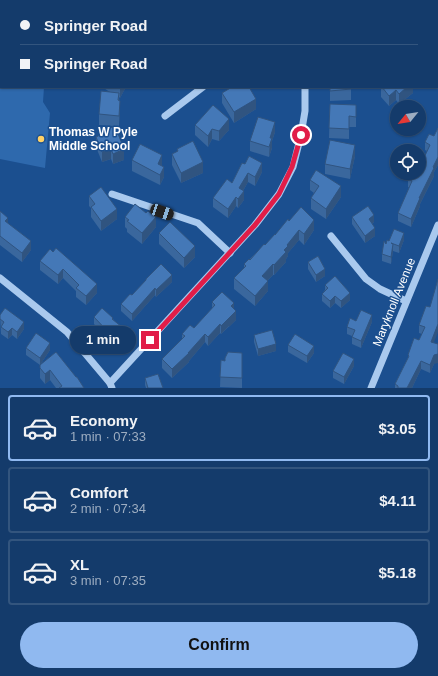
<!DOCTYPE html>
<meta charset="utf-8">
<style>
:root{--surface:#143b6b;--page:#1d4271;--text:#f1f3f6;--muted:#9dadc1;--line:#33557e;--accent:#90b9f0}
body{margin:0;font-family:Helvetica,sans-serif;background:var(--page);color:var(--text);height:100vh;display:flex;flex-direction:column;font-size:15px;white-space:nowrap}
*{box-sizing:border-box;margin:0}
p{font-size:13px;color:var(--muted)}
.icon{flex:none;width:22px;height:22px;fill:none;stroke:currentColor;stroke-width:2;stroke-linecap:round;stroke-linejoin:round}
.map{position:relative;height:388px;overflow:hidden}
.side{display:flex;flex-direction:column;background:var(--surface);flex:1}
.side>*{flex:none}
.hud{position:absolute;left:0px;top:0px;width:438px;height:88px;box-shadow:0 1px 3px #0004,0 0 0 1px var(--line);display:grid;align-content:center;height:88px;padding:0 20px;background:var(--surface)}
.needle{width:26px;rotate:240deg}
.controls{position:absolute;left:390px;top:100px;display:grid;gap:8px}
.controls a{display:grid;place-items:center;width:36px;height:36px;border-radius:50%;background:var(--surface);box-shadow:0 1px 3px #0004,0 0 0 1px var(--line);font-size:20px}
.end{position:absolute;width:18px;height:18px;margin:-9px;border:5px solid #e11d48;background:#fff;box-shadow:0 0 0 2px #fff}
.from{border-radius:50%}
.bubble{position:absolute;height:28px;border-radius:14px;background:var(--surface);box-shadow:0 1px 3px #0004,0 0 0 1px var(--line);font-size:13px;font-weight:600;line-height:28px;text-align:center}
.car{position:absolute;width:12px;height:24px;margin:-12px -6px;border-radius:5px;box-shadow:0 0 3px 1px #0007;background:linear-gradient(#222 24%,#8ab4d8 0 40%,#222 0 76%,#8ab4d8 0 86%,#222 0)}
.hud b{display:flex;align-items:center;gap:14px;height:38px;font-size:15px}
.hud b+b{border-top:1px solid var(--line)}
.hud i{width:10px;height:10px;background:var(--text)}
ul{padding:7px 0 0;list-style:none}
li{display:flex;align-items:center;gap:12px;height:66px;margin:0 8px 6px;padding:0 12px;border:2px solid var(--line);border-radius:4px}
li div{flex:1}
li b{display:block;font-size:15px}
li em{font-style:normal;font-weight:600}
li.current{border-color:var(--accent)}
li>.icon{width:36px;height:36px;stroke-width:1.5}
.action{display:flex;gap:8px;margin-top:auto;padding:8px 20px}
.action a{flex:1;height:46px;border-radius:24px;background:var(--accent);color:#111;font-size:16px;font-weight:600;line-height:46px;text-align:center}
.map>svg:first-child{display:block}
.green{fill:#2e69ad}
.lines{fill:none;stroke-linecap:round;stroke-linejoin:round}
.minor{stroke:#a9c9ee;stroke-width:7}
.wall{fill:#3a679d}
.shaded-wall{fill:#305480}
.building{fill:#4478b7;stroke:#305480}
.route{stroke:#e11d48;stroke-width:5}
.poi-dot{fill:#ffd166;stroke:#1b4f8f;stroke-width:1.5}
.labels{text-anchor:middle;stroke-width:3;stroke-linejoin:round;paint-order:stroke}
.poi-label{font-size:12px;font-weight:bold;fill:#fff;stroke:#1b4f8f;text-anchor:start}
.street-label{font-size:12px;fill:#fff;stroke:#1b4f8f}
</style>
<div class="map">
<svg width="438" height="388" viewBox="0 0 438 388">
<rect width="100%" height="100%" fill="#1b4f8f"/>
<polygon class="green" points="0,60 1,60 1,87 44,87 43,102 50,113 45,168 0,159"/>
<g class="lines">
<g class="minor">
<polyline points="199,1 199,0"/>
<polyline points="306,1 307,0"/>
<polyline points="165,116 203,87"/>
<polyline points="112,194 198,223 230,253"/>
<polyline points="331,236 366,279 380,289 406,301"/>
<polyline points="0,278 67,332 110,383 112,388"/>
<polyline points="110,383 255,225 279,194 293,167 301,135 305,111 305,87"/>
<polyline points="371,388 438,225"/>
</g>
</g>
<g class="wall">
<polygon points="332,0 353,0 352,1 332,1"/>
<polygon points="102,87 126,87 120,98 119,97 120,111 119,126 115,126 124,160 113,164 111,159 102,162 96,147 96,137 99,136 99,132 114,126 99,125 99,114 110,92"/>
<polygon points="330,87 351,87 351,100 330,101"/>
<polygon points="381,87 413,87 413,93 399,104 396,100 389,106 381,97"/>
<polygon points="222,93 256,109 234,123 222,103"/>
<polygon points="330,104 356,116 356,127 349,127 349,139 329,138"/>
<polygon points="195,125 229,130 219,141 212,139 208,147 195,135"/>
<polygon points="438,128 438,165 434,172 434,176 420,204 420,206 411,227 398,221 398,213 410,188 408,187 408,179 422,162 427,151 425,150 425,142 434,136"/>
<polygon points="275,132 272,141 272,148 269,157 250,151 250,141"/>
<polygon points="177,149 203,173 181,183 172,165 172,154 177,152"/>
<polygon points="355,156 350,179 325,174 325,164"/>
<polygon points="132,160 162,166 164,177 160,185 132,171"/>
<polygon points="242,163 262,172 255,186 248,182 243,191 244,200 238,208 236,206 228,218 213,207 213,198 232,183"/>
<polygon points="310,180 341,197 326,219 311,209 311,198 314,193 310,190"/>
<polygon points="89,196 117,219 101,231 91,217 91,208 89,206"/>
<polygon points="0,211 8,224 31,250 22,262 0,245"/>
<polygon points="125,217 156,227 142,244 127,232 127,229 125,227"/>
<polygon points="352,217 374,222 372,224 375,236 365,243 352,224"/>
<polygon points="289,221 314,230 304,245 299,240 288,253 288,256 286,259 286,262 274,275 273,275 267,281 268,291 255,306 234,289 234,278 244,268 244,264 265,245"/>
<polygon points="159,233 195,257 184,268 159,244"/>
<polygon points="404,240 399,253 393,251 391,264 382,261 382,254 386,244 389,241"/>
<polygon points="50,249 97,293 86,305 76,297 76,291 63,278 58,284 40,270 40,261"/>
<polygon points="308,262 325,276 316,282 308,269"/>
<polygon points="146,279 172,282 156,297 155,295 132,321 121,311 121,304 132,295 146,281"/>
<polygon points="325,285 350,300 341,308 335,303 330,308 322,301 322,294 325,290"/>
<polygon points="212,302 234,309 236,320 221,334 220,333 208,346 205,342 189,361 189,362 172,378 162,368 162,359 182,339 182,334 194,328 212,309"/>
<polygon points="426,306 434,343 434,364 430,373 421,369 412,388 395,388 395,384 408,358 408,355 419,340 422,334 419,333 419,325"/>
<polygon points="0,315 24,329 17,339 12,335 8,339 1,334"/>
<polygon points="94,317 113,319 122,334 113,344 94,324"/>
<polygon points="356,321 372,322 361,348 352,344 352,336 347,334 347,327"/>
<polygon points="254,335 276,351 258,356 254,342"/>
<polygon points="288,345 314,353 307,363 288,352"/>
<polygon points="26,348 50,350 40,365 26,355"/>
<polygon points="56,352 84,388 56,388 50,380 45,384 40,378 40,365"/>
<polygon points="242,353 242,388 220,387 221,360 225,361"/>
<polygon points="354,366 344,384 333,378 333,371"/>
<polygon points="145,378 163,388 146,388 145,385"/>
</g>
<g class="shaded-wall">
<polygon points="120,87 126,87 120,98"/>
<polygon points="407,87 413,87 413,93 399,104 399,94"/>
<polygon points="396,90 396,100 389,106 389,96"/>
<polygon points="256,99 256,109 234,123 234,112"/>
<polygon points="120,101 120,111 119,126 119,116"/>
<polygon points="229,119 229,130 219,141 219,131"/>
<polygon points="275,122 275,132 272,141 272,148 269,157 270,138"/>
<polygon points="212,129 212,139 208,147 208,136"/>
<polygon points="355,145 355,156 350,179 350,169"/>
<polygon points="111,149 111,159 102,162 102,152"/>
<polygon points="124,149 124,160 113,164 113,154"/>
<polygon points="162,155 162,166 158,174 158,164"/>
<polygon points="438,157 438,165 434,172 434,176 420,204 420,206 411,227 411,219 419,198"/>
<polygon points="203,162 203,173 181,183 181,173"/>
<polygon points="262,163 262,172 255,186 255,177"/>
<polygon points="164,167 164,177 160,185 160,175"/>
<polygon points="248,173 248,182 240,196 244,191 244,200 238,208 238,199 239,188"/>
<polygon points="341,186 341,197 326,219 326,209"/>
<polygon points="236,197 236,206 228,218 228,209"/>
<polygon points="117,209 117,219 101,231 101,221"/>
<polygon points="374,215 374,222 369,226 369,219"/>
<polygon points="156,217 156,227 142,244 142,233"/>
<polygon points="8,218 8,227 5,221"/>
<polygon points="314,220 314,230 304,245 304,234"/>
<polygon points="375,228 375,236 365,243 365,236"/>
<polygon points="299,230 299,240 288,253 288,256 286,259 286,262 274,275 274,265 287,245"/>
<polygon points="404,233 404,240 399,253 399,246"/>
<polygon points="31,241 31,250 22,262 22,253"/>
<polygon points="393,244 393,251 391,264 391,257"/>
<polygon points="195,246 195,257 184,268 184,258"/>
<polygon points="273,264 273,275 262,286 262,276"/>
<polygon points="63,269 63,278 58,284 58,275"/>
<polygon points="325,269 325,276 316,282 316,275"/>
<polygon points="172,275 172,282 156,297 156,290"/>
<polygon points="268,281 268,291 255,306 255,296"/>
<polygon points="97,284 97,293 86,305 86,296"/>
<polygon points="155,288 155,295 132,321 132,314"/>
<polygon points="350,293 350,300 341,308 341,301"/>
<polygon points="335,296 335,303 330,308 330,301"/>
<polygon points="234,303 234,312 231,306"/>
<polygon points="236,311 236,320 229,327 229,318"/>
<polygon points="372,315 372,322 361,348 361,341"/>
<polygon points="229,318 229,326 221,334 221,326"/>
<polygon points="24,322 24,329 17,339 17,332"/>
<polygon points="220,324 220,333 208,346 208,337"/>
<polygon points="438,324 438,332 431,350 431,342"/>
<polygon points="122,327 122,334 113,344 113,337"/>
<polygon points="12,328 12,335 8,339 8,332"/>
<polygon points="205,334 205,342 189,361 189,362 172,378 172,369 188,353"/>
<polygon points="50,343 50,350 40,365 40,358"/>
<polygon points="276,344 276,351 258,356 258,349"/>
<polygon points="314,346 314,353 307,363 307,356"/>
<polygon points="438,354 438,363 434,364 430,373 430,365 434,355"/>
<polygon points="354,359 354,366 344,384 344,377"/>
<polygon points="421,361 421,369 412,388 407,388"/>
<polygon points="50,370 50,380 45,384 45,374"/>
</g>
<g class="building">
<rect x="150" y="0" width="15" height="1"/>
<rect x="217" y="0" width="24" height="1"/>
<rect x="260" y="0" width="14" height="1"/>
<polygon points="340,0 350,0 350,1 344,1"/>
<polygon points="232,87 249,87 256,99 234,112 222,93"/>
<polygon points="330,87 351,87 351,89 330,91"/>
<polygon points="382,87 407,87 399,94 396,90 389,96"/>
<polygon points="101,91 119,93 118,100 120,101 119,116 99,114"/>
<polygon points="330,104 356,105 356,117 349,116 349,129 329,128"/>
<polygon points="213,105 229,119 219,131 212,129 208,136 195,125"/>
<polygon points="258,117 275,122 270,138 272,138 269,147 250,141"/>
<polygon points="115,126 124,149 113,154 111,149 102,152 96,137 100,135 99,132"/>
<polygon points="438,128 438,157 433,167 434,168 419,198 420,198 411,219 398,213 412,181 408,179 411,173 419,173 419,160 422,162 430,145 425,142 429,134 434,136"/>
<polygon points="330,140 355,145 350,169 325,164"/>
<polygon points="193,141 203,162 181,173 172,154 178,151 177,149"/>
<polygon points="140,144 162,155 158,164 164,167 160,175 132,160"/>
<polygon points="249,156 262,163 255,177 248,173 239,188 244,191 238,199 236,197 228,209 213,198 227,179 232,183 242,163 245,164"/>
<polygon points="316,170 341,186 326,209 311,198 319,186 310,180"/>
<polygon points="101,187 117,209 101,221 91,207 95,204 89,196"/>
<polygon points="135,204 146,213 148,211 156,217 142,233 127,221 129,220 125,217"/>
<polygon points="368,206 374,215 369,219 375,228 365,236 352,217"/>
<polygon points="301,207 314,220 304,234 299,230 287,245 288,246 284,250 286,252 274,265 273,264 262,276 268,281 255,296 234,278 246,266 244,264 249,259 250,260 264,244 265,245 275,234 275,235 288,219 289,221"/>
<polygon points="0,211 8,218 5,221 31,241 22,253 0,236"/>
<polygon points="170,222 195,246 184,258 159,233"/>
<polygon points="394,229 404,233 399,246 391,243 393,244 391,257 382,254 384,241 386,244 387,240 389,241"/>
<polygon points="56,248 97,284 86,296 76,288 79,285 63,269 58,275 40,261 50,249 53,252"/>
<polygon points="318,256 325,269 316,275 308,262"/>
<polygon points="161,264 172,275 156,290 155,288 132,314 121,304 130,294 132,295 146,280 146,279"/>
<polygon points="335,276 350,293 341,301 335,296 330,301 322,294 328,288 325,285"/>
<polygon points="438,279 438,324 431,342 438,344 438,354 434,355 430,365 421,361 407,388 398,388 398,386 395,384 409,356 408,355 414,338 419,340 425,327 419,325 426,306 430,307"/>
<polygon points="222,292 234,303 231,306 236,311 221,326 220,324 208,337 205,334 188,353 189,353 172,369 162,359 185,336 182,334 190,325 194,328 215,305 212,302"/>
<polygon points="5,308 24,322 17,332 12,328 8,332 1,327 4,322 0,319 0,315"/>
<polygon points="102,308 113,318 112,319 122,327 113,337 94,317"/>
<polygon points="361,310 372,315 361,341 352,337 355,330 347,327 350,318 356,321"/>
<polygon points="272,330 276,344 258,349 254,335"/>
<polygon points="36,333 50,343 40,358 26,348"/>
<polygon points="295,334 314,346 307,356 288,345"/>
<polygon points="56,352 76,377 77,377 84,388 59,388 62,386 50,370 45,374 40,368 40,365"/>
<polygon points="228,352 242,353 242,378 220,377 221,360 225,361 225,358"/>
<polygon points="343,353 354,359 344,377 333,371"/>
<polygon points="158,374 163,388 147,388 148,388 145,378"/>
</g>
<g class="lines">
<polyline class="route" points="150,340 255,225 279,194 292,167 301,135"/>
</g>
<circle class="poi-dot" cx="41" cy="139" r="4"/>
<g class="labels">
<g class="poi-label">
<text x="49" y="136">Thomas W Pyle<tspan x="49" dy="14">Middle School</tspan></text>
</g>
<g class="street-label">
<text transform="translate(394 302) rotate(-68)" y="4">Maryknoll Avenue</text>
</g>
</g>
</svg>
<div class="controls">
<a><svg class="needle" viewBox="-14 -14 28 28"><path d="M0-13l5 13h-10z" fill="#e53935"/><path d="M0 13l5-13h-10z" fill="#9dadc1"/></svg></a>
<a><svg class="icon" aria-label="locate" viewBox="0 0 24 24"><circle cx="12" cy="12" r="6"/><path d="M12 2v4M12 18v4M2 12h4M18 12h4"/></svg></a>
</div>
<i class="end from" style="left:301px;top:135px"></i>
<i class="end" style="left:150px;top:340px"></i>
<div class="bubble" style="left:70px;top:326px;width:66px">1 min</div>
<i class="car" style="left:162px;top:212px;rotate:109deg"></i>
<div class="hud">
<b><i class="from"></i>Springer Road</b>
<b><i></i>Springer Road</b>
</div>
</div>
<section class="side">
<ul>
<li class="current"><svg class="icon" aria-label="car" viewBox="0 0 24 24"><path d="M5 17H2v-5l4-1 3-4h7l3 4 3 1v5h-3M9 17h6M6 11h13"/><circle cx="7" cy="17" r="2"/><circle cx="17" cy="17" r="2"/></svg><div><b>Economy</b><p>1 min · 07:33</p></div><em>$3.05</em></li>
<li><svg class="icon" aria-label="car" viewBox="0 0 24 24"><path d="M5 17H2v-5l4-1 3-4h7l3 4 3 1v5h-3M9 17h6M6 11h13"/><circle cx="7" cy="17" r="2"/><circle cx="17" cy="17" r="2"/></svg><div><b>Comfort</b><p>2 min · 07:34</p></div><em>$4.11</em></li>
<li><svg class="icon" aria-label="car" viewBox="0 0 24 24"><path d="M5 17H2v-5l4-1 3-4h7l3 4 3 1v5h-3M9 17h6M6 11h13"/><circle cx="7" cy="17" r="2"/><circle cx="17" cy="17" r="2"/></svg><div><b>XL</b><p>3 min · 07:35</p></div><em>$5.18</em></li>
</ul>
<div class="action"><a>Confirm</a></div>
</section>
